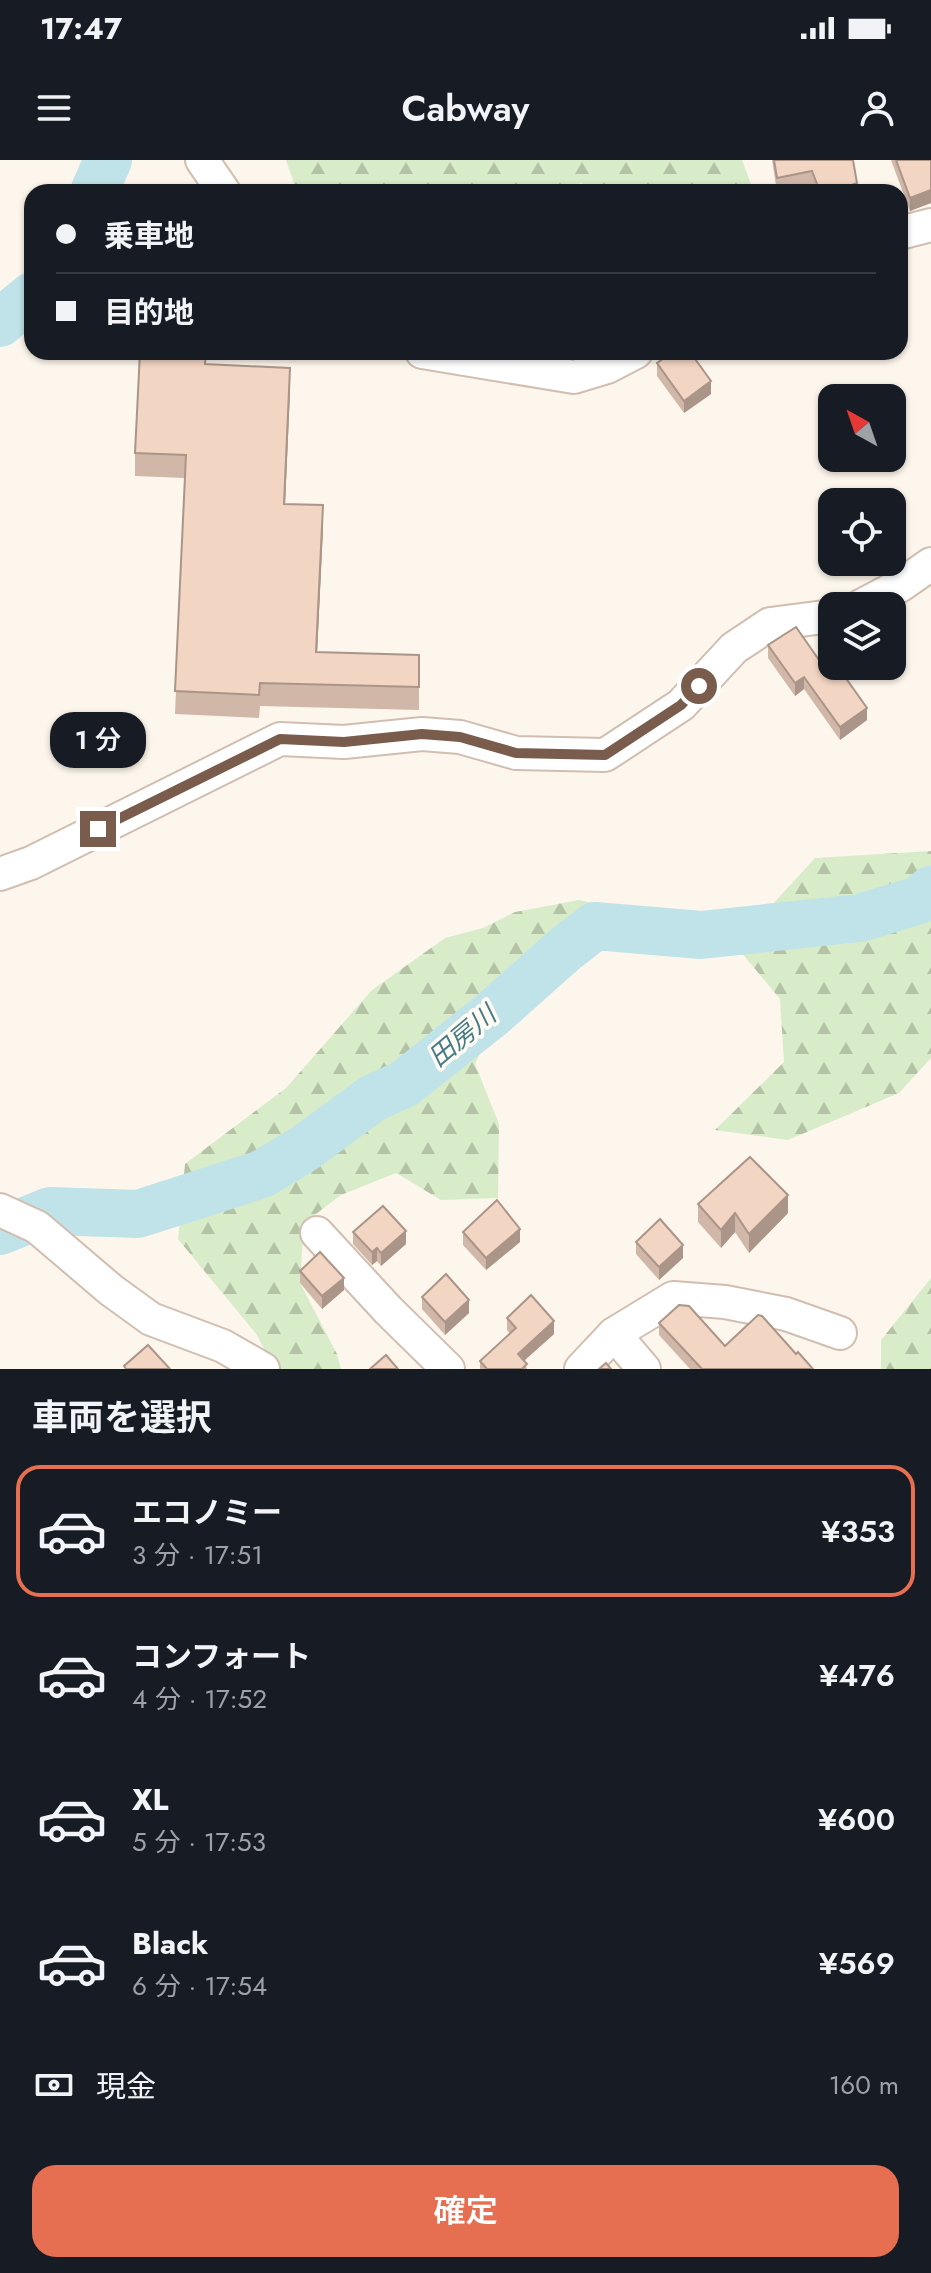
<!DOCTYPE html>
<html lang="ja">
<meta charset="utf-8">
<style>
:root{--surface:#171b24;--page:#242831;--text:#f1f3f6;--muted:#9ea1a6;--line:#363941;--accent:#e76f51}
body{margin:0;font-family:Jost,"Noto Sans JP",sans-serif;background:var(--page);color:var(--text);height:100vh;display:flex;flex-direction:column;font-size:30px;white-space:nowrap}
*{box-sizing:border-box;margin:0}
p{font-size:26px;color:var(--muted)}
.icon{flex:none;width:44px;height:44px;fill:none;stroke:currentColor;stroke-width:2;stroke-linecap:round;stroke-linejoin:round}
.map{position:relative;height:1209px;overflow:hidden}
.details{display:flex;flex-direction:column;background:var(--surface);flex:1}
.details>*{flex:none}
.banner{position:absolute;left:24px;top:24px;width:884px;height:176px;border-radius:24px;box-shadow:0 2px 6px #0004;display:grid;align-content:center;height:176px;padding:0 32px;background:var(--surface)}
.needle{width:52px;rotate:320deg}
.controls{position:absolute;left:818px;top:224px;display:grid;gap:16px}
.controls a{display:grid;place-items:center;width:88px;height:88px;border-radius:16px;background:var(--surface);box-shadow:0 2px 6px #0004;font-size:40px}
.end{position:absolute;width:36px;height:36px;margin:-18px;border:10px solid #7a5c4d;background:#fff;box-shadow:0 0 0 4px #fff}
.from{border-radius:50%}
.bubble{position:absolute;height:56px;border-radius:24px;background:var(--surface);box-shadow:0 2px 6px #0004;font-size:26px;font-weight:600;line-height:56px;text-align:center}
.banner b{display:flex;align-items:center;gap:28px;height:76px;font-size:30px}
.banner b+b{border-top:2px solid var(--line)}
.banner i{width:20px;height:20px;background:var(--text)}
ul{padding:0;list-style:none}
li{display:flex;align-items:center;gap:24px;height:132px;margin:0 16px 12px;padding:0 16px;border:4px solid transparent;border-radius:24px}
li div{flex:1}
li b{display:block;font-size:30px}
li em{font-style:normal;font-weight:600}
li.active{border-color:var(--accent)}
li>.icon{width:72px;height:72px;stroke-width:1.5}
h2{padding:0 32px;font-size:36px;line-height:96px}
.pay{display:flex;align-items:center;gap:20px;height:88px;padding:0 32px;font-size:30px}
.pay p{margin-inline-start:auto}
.primary-button{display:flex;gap:16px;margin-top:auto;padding:16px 32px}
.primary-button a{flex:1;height:92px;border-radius:24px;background:var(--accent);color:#fff;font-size:32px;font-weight:600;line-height:92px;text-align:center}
.status{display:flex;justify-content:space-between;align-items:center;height:56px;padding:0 40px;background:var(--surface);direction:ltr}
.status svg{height:22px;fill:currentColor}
header{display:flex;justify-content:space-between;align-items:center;height:104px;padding:0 32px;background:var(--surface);font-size:36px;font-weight:600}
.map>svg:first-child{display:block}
.forest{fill:url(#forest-firs)}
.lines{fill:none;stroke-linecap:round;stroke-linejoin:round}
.river{stroke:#bfe3e8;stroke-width:48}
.minor-casing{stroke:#d1beb0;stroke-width:36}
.minor{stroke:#fff;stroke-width:32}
.wall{fill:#d1b7a8}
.shaded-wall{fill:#aa9588}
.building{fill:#f3d5c3;stroke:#aa9588;stroke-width:2}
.route{stroke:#7a5c4d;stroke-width:10}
.labels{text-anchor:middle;stroke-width:7;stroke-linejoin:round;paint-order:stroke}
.water-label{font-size:26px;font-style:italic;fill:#437c86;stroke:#fffaf3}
</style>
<div class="status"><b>17:47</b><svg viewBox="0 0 49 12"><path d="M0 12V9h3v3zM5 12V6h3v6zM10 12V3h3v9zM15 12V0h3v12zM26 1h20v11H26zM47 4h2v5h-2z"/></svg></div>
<header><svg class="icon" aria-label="menu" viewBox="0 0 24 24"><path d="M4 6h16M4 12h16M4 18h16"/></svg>Cabway<svg class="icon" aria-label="person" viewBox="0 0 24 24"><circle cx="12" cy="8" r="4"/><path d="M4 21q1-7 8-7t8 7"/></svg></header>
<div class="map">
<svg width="931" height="1209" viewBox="0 0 931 1209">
<defs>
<pattern id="forest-firs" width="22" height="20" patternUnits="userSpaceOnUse" patternTransform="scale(2)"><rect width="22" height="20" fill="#d8ecc9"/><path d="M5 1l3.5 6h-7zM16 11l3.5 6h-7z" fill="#b4c2a5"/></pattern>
</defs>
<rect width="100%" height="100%" fill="#fdf6ec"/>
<g class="forest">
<polygon points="286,0 742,0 754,32 593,32 582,23 556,27 549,32 297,32"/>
<polygon points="931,691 931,898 899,933 788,980 715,970 784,902 780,839 735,785 815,698"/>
<polygon points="579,740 620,749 619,768 501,846 475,904 499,964 498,1038 441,1040 396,1013 341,1035 304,1063 300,1123 337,1194 341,1209 274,1209 257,1175 178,1079 185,1004 286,928 372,830 445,778 483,768 515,752"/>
<polygon points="931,1118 931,1209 881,1209 881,1180"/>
</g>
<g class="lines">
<g class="river">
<polyline points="94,32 108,0"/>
<polyline points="0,163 32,136"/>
<polyline points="0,1071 50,1051 138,1054 262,1014 305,988 373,938 404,924 491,855 564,790 595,766 701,775 860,758 919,740 931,730"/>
</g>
<defs>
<g id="minor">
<polyline points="202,0 224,32"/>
<polyline points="900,73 931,65"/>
<polyline points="422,192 574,217 607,207 636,192"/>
<polyline points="861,446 901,425 931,404"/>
<polyline points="0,714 31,703 280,579 344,582 422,574 460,577 516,593 605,595 681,545 734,488 770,464 832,456"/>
<polyline points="0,1050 37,1067 111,1130 151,1159 223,1186 263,1209"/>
<polyline points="317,1073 388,1150 448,1209"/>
<polyline points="614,1174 644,1209"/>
<polyline points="581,1209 614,1174 673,1138 725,1142 786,1154 840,1173"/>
</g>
</defs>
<use href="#minor" class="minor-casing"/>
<use href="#minor" class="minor"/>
</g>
<g class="wall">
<polygon points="772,0 853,0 857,32 813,32 812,29 799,32 777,32"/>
<polygon points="891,0 931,0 931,43 910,51"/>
<polygon points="657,203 711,234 684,253 657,216"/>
<polygon points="207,204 290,231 285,344 323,368 317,492 419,495 419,550 260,546 259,558 175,554 185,318 135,316 135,293"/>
<polygon points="768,485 831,517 867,560 840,580 804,529 795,536 768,498"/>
<polygon points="698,1044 788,1053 749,1093 735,1072 721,1088 698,1062"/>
<polygon points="353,1072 406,1084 381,1106 377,1101 372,1105 353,1084"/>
<polygon points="463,1072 520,1082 486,1110 463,1085"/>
<polygon points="636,1082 683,1098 659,1120 636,1094"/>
<polygon points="300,1111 344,1130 322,1149 300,1123"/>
<polygon points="422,1137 469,1153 445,1175 422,1149"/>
<polygon points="507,1158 554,1174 524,1201 527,1209 480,1209 480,1201 510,1174 507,1170"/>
<polygon points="659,1163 725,1186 796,1194 813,1209 690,1209 659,1175"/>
</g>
<g class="shaded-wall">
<polygon points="857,23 857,32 833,32"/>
<polygon points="931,30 931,43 910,51 910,38"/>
<polygon points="290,208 290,231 284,367 284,344"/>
<polygon points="711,221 711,234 684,253 684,241"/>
<polygon points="323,345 323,368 316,515 316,492"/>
<polygon points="804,517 804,529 795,536 795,523"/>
<polygon points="867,548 867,560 840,580 840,567"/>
<polygon points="788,1035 788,1053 749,1093 749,1074"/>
<polygon points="735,1053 735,1072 721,1088 721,1070"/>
<polygon points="520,1069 520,1082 486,1110 486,1098"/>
<polygon points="406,1071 406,1084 381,1106 381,1093"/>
<polygon points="683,1085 683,1098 659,1120 659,1107"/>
<polygon points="377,1088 377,1101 372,1105 372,1092"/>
<polygon points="344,1118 344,1130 322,1149 322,1136"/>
<polygon points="469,1140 469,1153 445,1175 445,1162"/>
<polygon points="554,1161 554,1174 518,1206 518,1194"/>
</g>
<g class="building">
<polygon points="774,0 853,0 857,23 833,32 820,32 812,11 777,18"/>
<polygon points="896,0 931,0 931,30 910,38"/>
<polygon points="140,192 206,192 205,204 290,208 284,344 323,345 316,492 419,495 419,527 260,523 259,535 175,531 186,295 135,293"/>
<polygon points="673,192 690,192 711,221 684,241 657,203"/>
<polygon points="796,467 831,517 840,510 867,548 840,567 804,517 795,523 768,485"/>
<polygon points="750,997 788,1035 749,1074 735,1053 721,1070 698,1044"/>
<polygon points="497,1040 520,1069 486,1098 463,1072"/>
<polygon points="383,1046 406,1071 381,1093 377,1088 372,1092 353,1072"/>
<polygon points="660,1059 683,1085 659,1107 636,1082"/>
<polygon points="320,1092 344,1118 322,1136 300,1111"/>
<polygon points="446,1114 469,1140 445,1162 422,1137"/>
<polygon points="531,1135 554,1161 518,1194 527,1204 522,1209 487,1209 480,1201 516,1168 507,1158"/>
<polygon points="679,1145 689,1146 725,1186 758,1155 762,1156 796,1194 798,1192 813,1209 702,1209 659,1163"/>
<polygon points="148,1185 170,1209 126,1209 124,1206"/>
<polygon points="386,1195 398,1209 370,1209"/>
<polygon points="606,1203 611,1209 599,1209"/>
</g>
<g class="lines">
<polyline class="route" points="98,669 280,579 344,582 422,574 460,577 516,593 605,595 681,545 699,526"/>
</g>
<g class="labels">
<g class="water-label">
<text transform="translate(462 876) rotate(-40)" y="9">田房川</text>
</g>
</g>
</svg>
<div class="controls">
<a><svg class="needle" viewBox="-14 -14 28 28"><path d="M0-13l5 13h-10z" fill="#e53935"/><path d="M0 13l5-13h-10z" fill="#9ea1a6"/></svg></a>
<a><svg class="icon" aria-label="locate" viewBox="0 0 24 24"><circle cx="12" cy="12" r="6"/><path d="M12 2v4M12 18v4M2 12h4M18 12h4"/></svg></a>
<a><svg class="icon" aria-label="layers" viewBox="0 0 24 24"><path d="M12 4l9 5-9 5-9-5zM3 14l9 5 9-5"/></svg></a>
</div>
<i class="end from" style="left:699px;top:526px"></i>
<i class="end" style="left:98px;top:669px"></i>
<div class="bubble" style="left:50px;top:552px;width:96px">1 分</div>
<div class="banner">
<b><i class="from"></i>乗車地</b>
<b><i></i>目的地</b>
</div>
</div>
<section class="details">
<h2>車両を選択</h2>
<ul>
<li class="active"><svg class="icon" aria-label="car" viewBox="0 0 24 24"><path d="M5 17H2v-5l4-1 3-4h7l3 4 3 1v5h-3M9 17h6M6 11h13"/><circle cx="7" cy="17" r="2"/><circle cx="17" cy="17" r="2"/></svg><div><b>エコノミー</b><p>3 分 · 17:51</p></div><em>¥353</em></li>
<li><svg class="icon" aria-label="car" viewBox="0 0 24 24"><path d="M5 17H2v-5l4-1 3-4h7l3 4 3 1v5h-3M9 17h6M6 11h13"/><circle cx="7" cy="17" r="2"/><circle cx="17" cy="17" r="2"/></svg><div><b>コンフォート</b><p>4 分 · 17:52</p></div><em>¥476</em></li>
<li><svg class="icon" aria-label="car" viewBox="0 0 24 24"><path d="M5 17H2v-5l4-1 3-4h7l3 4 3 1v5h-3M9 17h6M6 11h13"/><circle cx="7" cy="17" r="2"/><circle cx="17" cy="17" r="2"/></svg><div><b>XL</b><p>5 分 · 17:53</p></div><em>¥600</em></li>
<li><svg class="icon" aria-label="car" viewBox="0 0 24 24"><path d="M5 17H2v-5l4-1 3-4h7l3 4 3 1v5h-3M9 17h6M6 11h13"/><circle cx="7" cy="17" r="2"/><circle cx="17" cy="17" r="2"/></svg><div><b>Black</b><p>6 分 · 17:54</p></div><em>¥569</em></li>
</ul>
<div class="pay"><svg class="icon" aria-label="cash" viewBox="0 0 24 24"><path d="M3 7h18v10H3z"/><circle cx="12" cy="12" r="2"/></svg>現金<p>160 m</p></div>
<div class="primary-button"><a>確定</a></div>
</section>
